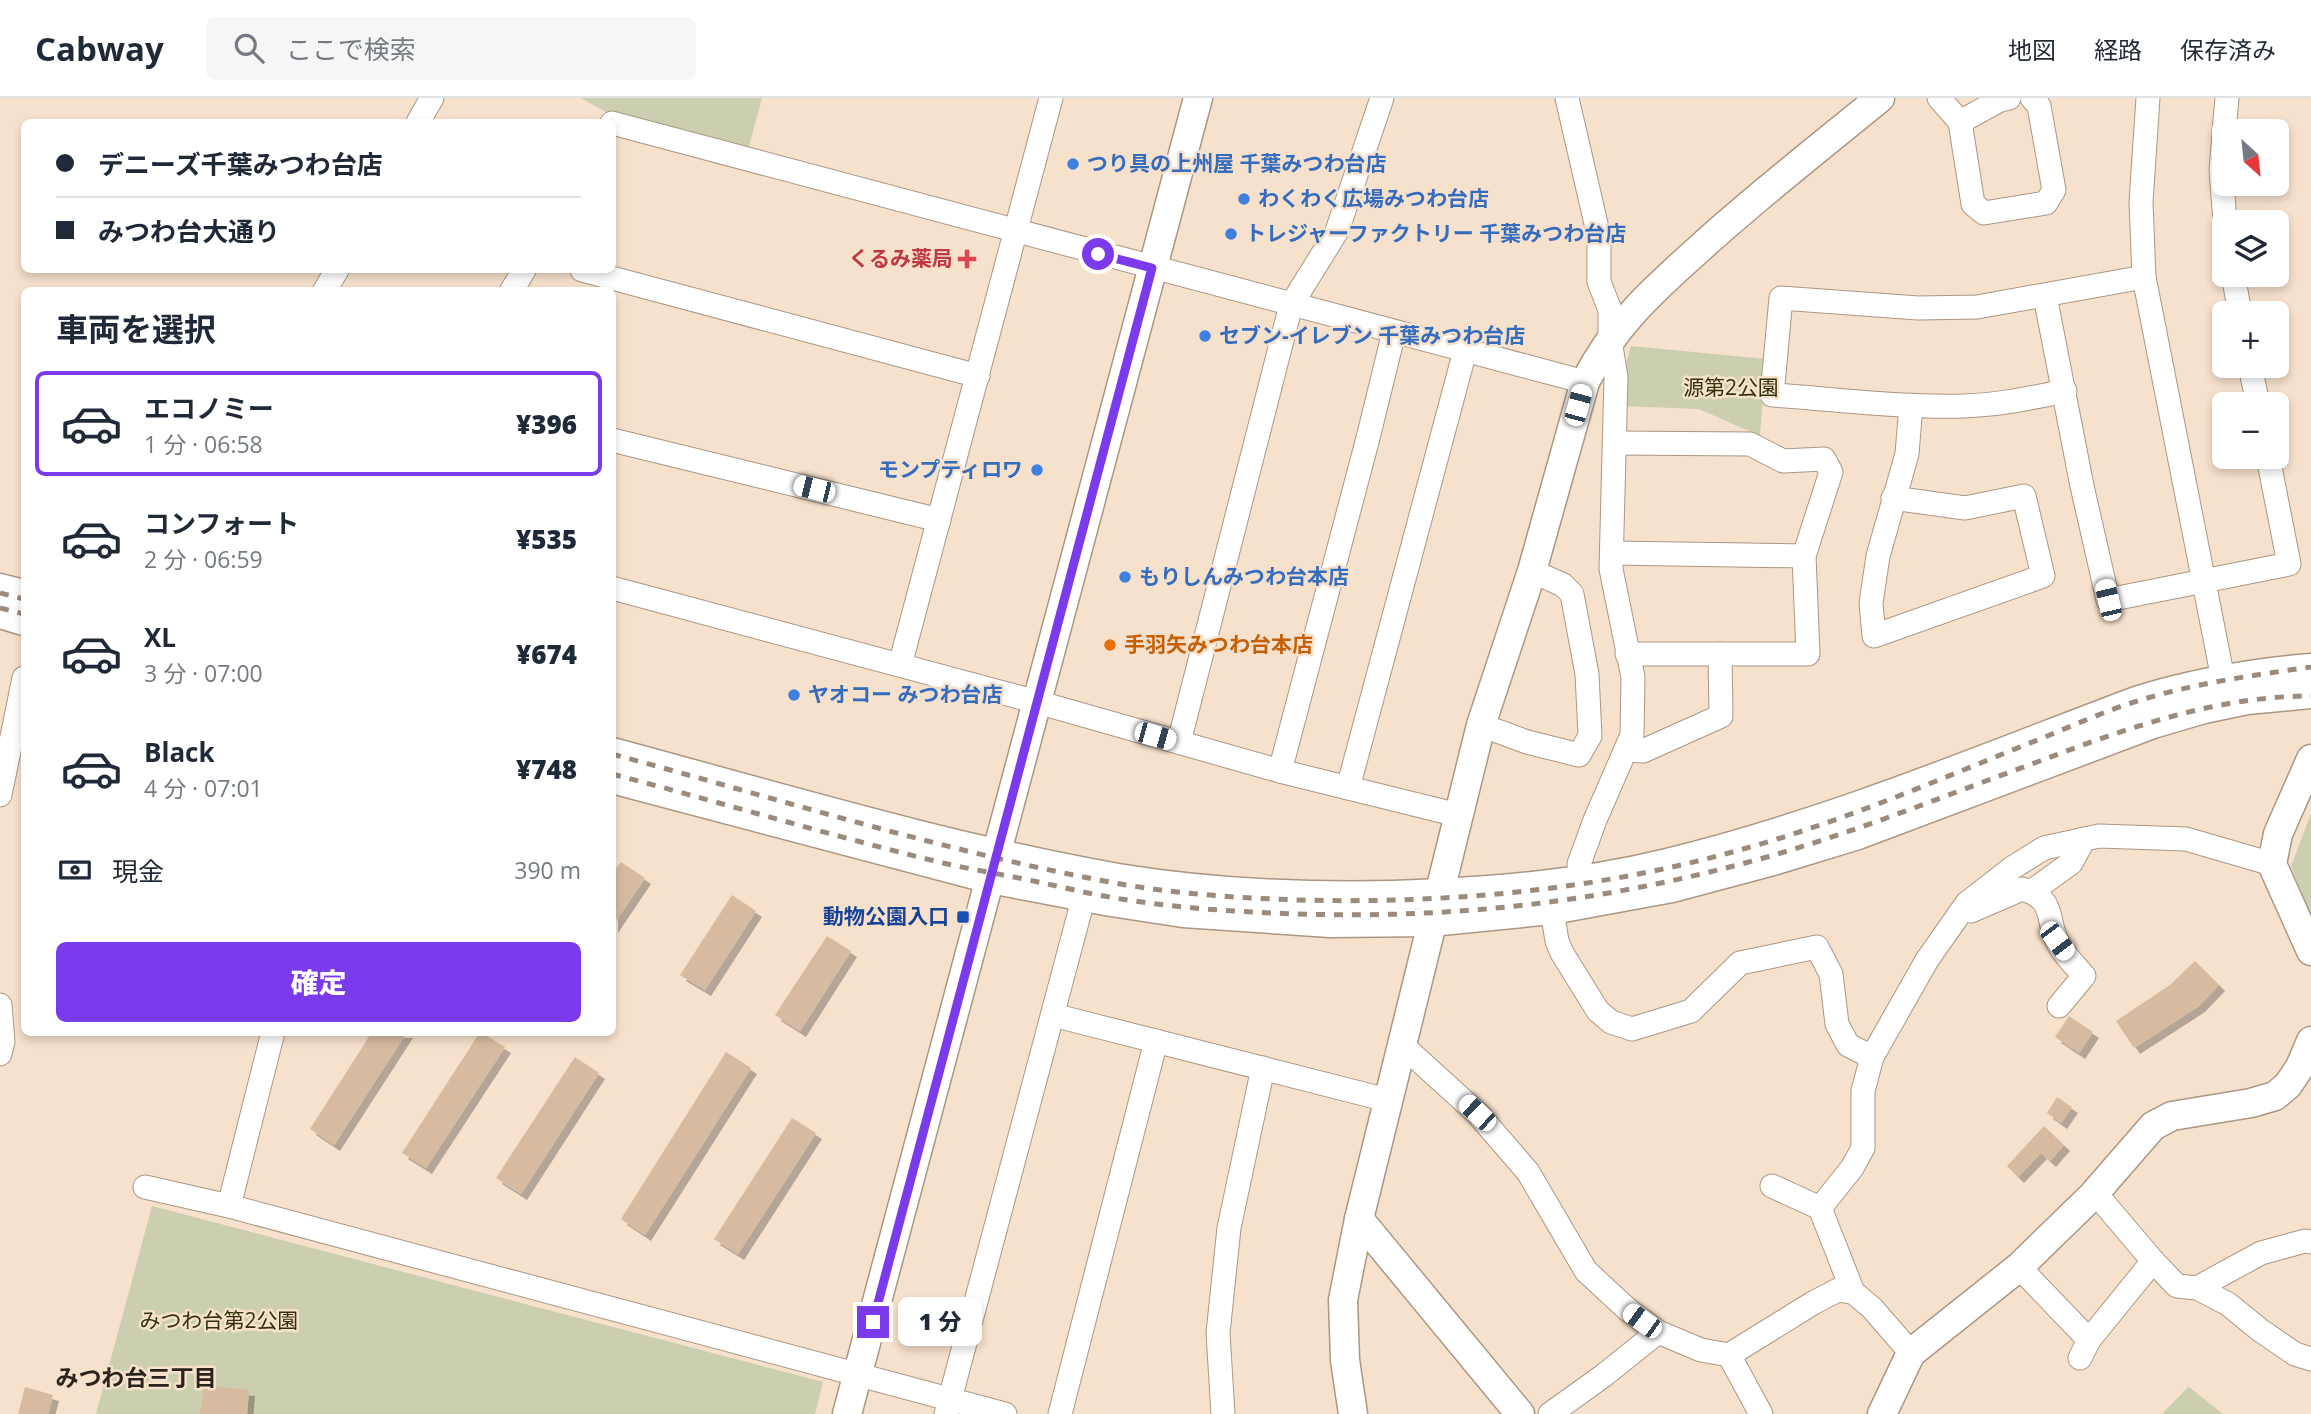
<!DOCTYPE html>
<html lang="ja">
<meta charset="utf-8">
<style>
:root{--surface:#fff;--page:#f6f6f7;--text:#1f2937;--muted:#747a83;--line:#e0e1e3;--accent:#7c3aed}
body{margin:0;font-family:"Open Sans","Noto Sans JP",sans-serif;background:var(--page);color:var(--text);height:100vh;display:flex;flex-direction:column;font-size:26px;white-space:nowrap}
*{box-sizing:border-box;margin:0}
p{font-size:23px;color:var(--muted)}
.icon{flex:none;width:38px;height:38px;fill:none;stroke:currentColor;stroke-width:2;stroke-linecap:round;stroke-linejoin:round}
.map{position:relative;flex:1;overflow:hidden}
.drawer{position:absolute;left:21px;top:189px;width:595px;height:749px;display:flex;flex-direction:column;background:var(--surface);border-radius:10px;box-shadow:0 4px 10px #0003}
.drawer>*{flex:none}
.guide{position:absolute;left:21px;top:21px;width:595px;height:154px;border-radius:10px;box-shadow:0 4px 10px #0003;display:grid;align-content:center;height:154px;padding:0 35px;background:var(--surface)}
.needle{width:46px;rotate:153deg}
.buttons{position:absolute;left:2212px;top:21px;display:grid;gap:14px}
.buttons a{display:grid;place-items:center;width:77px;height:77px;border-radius:10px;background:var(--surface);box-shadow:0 4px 10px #0003;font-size:35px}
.end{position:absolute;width:32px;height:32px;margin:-16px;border:9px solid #7c3aed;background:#fff;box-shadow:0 0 0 4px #fff}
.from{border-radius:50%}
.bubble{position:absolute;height:49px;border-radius:10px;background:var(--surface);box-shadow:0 4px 10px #0003;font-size:23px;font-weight:800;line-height:49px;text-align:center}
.car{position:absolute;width:21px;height:42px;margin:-21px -10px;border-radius:9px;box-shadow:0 0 5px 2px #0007;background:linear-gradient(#fff 24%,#345 0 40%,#fff 0 76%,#345 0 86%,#fff 0)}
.guide b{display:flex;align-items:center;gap:24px;height:66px;font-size:26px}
.guide b+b{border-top:2px solid var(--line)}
.guide i{width:18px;height:18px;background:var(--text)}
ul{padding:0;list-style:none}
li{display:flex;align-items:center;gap:21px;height:105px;margin:0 14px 10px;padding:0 21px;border:4px solid transparent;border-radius:10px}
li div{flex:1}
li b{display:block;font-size:26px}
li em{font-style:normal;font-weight:800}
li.current{border-color:var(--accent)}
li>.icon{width:63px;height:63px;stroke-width:1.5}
h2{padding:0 35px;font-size:32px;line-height:84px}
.pay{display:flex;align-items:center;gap:18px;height:77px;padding:0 35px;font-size:26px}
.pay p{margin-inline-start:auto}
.cta{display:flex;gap:14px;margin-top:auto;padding:14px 35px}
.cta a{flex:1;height:80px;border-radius:10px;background:var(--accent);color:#fff;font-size:28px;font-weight:800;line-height:80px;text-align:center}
header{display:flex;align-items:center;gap:42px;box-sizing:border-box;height:98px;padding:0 35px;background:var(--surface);border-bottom:2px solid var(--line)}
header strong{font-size:33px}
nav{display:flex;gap:38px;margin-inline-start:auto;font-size:24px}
.search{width:490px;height:63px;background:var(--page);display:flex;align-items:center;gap:18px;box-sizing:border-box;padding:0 24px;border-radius:10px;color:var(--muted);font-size:26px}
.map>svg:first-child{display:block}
.green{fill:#cbcfaf}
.building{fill:#d6bba0;filter:url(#shadow)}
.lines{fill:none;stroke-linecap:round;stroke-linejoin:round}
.minor-casing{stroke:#aa9784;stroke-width:25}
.tertiary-casing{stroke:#aa9784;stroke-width:31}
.minor{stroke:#fff;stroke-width:23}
.tertiary{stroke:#fff;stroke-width:28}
.rail{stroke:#9a8b7c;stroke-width:5;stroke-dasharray:9 9;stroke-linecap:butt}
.route{stroke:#7c3aed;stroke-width:9}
.shop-dot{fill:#3f7fe0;stroke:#f6e1cc;stroke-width:2.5}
.health-dot{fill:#e0444e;stroke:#f6e1cc;stroke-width:2.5}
.food-dot{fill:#e8710a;stroke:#f6e1cc;stroke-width:2.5}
.transit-dot{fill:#1a4fb4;stroke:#f6e1cc;stroke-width:2.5}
.labels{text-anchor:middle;stroke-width:5;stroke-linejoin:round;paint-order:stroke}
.shop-label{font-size:21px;font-weight:bold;fill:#366cbe;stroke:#f6e1cc;text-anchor:start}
.health-label{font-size:21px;font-weight:bold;fill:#be3a42;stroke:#f6e1cc;text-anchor:end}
.park-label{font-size:21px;fill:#313307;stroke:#f6e1cc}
.food-label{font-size:21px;font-weight:bold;fill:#c56008;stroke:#f6e1cc;text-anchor:start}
.transit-label{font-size:21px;font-weight:bold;fill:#164399;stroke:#f6e1cc;text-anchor:end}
.neighbourhood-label{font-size:23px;font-weight:bold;fill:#2c241c;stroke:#f6e1cc}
</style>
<header>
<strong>Cabway</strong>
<div class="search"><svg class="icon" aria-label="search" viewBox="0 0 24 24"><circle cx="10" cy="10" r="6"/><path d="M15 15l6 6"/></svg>ここで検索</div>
<nav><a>地図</a><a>経路</a><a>保存済み</a></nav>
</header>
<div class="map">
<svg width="2311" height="1316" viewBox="0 0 2311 1316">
<defs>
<filter id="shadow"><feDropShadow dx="6" dy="6" stdDeviation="0" flood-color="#0004"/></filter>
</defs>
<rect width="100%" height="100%" fill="#f6e1cc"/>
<g class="green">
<polygon points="581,0 762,0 749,48 741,53 615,19"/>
<polygon points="1631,248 1766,261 1760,338 1699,311 1620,308 1621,284"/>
<polygon points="2311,716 2311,818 2291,768"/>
<polygon points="152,1108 823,1284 815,1316 96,1316"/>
<polygon points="2189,1288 2189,1289 2223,1316 2162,1316"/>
</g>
<g class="building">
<polygon points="621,764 645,780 612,829 612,776"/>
<polygon points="732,797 756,813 705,892 680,877"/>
<polygon points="827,838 851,853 800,933 775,917"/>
<polygon points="2195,863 2219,887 2199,908 2134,950 2116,923 2170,887"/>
<polygon points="2069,918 2093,934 2079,955 2055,939"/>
<polygon points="372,934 407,934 334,1047 310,1031"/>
<polygon points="480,934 505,949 426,1070 402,1055"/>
<polygon points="726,954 751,970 645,1137 621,1121"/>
<polygon points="575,959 599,975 521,1096 496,1080"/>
<polygon points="2057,999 2072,1009 2061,1025 2047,1015"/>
<polygon points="792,1020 816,1035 738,1156 714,1141"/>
<polygon points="2044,1028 2064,1047 2050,1063 2041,1055 2018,1079 2007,1068"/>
<polygon points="204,1287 249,1292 247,1316 200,1316"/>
<polygon points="25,1289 53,1297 48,1316 18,1316"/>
</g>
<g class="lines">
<defs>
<g id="minor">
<polyline points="1567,0 1597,130 1599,147 1599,184 1610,212 1610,242 1616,279 1611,471 1633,579 1632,637 1595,722 1579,766 1580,781"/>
<polyline points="1939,0 1960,24 1973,106 1984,115 2046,105 2054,92 2039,8 2032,0"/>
<polyline points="2148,0 2141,104 2144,179 2223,581"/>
<polyline points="418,24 432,0"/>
<polyline points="1960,24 2000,2 2009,0"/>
<polyline points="612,25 1585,284"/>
<polyline points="2224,33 2227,0"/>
<polyline points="2224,36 2221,72 2225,124"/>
<polyline points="582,172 978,278"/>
<polyline points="2233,177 2240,215"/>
<polyline points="325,192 337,172"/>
<polyline points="512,192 524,172"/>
<polyline points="2045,198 2082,388 2108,502 2289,466 2268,359"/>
<polyline points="2250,268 2258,306"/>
<path d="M2065,293c-34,7 -66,14 -101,15 -63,2 -128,-7 -192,-11l9,-97 137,10 59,-1 167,-30"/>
<polyline points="612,342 939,422"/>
<polyline points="1615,345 1750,346 1783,363 1824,361 1831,374 1804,458 1808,556 1720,556"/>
<polyline points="1893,400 1965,410 2024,398 2043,478 1874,538 1871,505 1878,458 1907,356 1911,307"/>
<polyline points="1612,455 1804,458"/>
<polyline points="612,490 1037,604 1280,673 1458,717"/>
<polyline points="900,567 1051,0"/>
<polyline points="1481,627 1527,644 1579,657 1590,638 1587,576 1572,496 1563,487 1532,473"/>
<polyline points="1179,644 1291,207 1337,133 1382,0"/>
<polyline points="1626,652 1643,653 1721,618 1720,556 1627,556"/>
<polyline points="1280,673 1368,340 1394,234"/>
<polyline points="1348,690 1465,253"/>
<polyline points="0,697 24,580"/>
<polyline points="2031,794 2071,765 2084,741"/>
<polyline points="1552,812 1557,843 1562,855 1598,913 1611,924 1632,931 1691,913 1740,865 1817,849 1831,876 1837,926 1848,947 1872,959"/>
<path d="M1971,813l51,-22c34,10 24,29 35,52 5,12 18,24 27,35l-25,30"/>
<polyline points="0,907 3,943 0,956"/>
<polyline points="1053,917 1387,1002"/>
<polyline points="1401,946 1477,1015 1528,1074 1586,1173 1627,1211 1658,1234 1701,1252 1729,1257 1813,1205 1838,1192 1853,1194 1872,1210 1911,1255"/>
<polyline points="1772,1088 1820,1110 1853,1194"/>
<polyline points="145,1089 229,1108 1005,1316"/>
<polyline points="2093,1097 2097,1097 2153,1163 2177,1188 2197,1190 2228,1206 2260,1232 2295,1256 2311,1261"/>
<polyline points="229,1108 273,934"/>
<polyline points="1820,1110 1852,1070 1863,1050 1863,993 1872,959 1927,862 1967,805 2012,770 2044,750 2099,738 2186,741 2272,766"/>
<polyline points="2019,1169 2089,1242"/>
<polyline points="2197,1190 2261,1155 2305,1143 2311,1144"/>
<polyline points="1729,1257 1761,1316"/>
<polyline points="2080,1260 2089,1242 2153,1163"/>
<polyline points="946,1316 1084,798"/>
<polyline points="1060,1316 1156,943"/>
<polyline points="1223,1316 1218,1235 1229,1130 1263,970"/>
<polyline points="1550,1316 1603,1278 1658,1234"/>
</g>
<g id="tertiary">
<polyline points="0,490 24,496"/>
<polyline points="0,516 24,523"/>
<path d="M612,654c168,45 335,96 506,126 91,15 183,19 275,17 92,-3 184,-10 274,-32 161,-39 315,-104 469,-162 58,-18 115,-28 175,-33"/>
<polyline points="2311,661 2278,736 2272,766 2311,853"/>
<polyline points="612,681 990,781 1111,804 1183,815 1330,825 1431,824 1552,812 1672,790 1773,763 1858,737 2153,626 2204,611 2247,602 2311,596"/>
<polyline points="1359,1121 1520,1316"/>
<polyline points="847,1316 1198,0"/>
<path d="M1353,1316l-8,-54 -2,-60 16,-81 122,-494 51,-154 53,-189c28,-56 68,-92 114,-133 58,-53 120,-101 181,-151"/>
<polyline points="1882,1316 1911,1255 2019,1169 2093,1097 2153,1028 2172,1018 2251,1005 2275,998 2288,987 2300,969 2311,943"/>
</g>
</defs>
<use href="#minor" class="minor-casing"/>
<use href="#tertiary" class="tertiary-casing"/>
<use href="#minor" class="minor"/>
<use href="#tertiary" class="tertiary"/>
<g class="rail">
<polyline points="0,495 24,501"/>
<polyline points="0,510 24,516"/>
<path d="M612,656c167,45 333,98 503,129 61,11 123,15 184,17 149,4 301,-10 444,-51 102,-28 199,-71 297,-110 27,-11 54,-23 82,-33 61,-21 125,-30 189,-39"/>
<path d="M612,676c111,29 220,62 331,89 31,7 63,12 95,19 25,5 51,12 77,16 60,10 122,14 183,16 162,5 312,-13 469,-57 92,-26 182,-63 273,-96 87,-33 177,-65 271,-65"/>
</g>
</g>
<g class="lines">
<polyline class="route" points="873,1224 1152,170 1098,156"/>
</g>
<g class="shop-dot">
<circle cx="1073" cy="66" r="7"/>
<circle cx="1244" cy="101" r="7"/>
<circle cx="1231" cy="136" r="7"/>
<circle cx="1205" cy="238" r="7"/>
<circle cx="1037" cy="372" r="7"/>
<circle cx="1125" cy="479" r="7"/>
<circle cx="794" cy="597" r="7"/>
</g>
<path class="health-dot" d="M963.5 150.5h7v7h7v7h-7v7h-7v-7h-7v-7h7z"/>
<circle class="food-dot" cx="1110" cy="547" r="7"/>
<rect class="transit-dot" x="956" y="812" width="14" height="14" rx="3.5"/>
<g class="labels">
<g class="shop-label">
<text x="1087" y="73">つり具の上州屋 千葉みつわ台店</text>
<text x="1258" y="108">わくわく広場みつわ台店</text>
<text x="1245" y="143">トレジャーファクトリー 千葉みつわ台店</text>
<text x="1219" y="245">セブン-イレブン 千葉みつわ台店</text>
<text x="1023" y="379" text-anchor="end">モンプティロワ</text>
<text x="1139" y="486">もりしんみつわ台本店</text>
<text x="808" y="604">ヤオコー みつわ台店</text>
</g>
<g class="health-label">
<text x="953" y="168">くるみ薬局</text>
</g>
<g class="park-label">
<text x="1731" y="297">源第2公園</text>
<text x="219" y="1230">みつわ台第2公園</text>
</g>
<g class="food-label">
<text x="1124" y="554">手羽矢みつわ台本店</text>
</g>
<g class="transit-label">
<text x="949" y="826">動物公園入口</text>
</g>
<g class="neighbourhood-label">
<text x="136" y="1288">みつわ台三丁目</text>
</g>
</g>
</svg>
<div class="buttons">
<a><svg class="needle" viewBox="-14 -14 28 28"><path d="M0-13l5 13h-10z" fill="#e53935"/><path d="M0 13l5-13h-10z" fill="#747a83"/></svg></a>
<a><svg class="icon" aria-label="layers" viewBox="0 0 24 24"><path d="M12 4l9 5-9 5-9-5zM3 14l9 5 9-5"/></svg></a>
<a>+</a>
<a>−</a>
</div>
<i class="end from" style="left:1098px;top:156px"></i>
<i class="end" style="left:873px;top:1224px"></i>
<div class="bubble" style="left:898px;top:1199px;width:84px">1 分</div>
<i class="car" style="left:1578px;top:307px;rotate:15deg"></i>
<i class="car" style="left:814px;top:391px;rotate:284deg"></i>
<i class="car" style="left:2108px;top:502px;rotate:347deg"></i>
<i class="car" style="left:1155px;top:638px;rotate:106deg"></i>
<i class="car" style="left:2057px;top:843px;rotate:143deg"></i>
<i class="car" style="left:1477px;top:1015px;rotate:313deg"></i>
<i class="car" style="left:1642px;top:1223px;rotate:306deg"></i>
<div class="guide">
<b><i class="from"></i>デニーズ千葉みつわ台店</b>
<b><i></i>みつわ台大通り</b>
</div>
<section class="drawer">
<h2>車両を選択</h2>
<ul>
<li class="current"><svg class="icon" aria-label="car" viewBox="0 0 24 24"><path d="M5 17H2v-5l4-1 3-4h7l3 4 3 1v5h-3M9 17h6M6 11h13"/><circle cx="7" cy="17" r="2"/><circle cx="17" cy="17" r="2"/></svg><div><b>エコノミー</b><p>1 分 · 06:58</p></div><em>¥396</em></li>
<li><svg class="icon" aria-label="car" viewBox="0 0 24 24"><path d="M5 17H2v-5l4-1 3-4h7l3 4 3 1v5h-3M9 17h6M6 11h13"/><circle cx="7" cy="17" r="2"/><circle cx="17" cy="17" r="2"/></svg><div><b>コンフォート</b><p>2 分 · 06:59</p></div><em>¥535</em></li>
<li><svg class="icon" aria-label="car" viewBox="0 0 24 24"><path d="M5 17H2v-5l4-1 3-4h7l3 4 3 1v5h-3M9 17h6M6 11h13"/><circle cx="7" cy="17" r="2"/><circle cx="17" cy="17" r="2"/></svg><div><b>XL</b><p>3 分 · 07:00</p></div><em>¥674</em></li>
<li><svg class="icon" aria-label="car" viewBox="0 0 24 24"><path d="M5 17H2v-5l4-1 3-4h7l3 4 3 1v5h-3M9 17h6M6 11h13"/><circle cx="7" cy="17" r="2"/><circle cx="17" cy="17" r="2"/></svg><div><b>Black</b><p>4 分 · 07:01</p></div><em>¥748</em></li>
</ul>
<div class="pay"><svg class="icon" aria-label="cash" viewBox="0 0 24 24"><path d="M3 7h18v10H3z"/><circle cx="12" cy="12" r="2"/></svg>現金<p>390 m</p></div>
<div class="cta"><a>確定</a></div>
</section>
</div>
